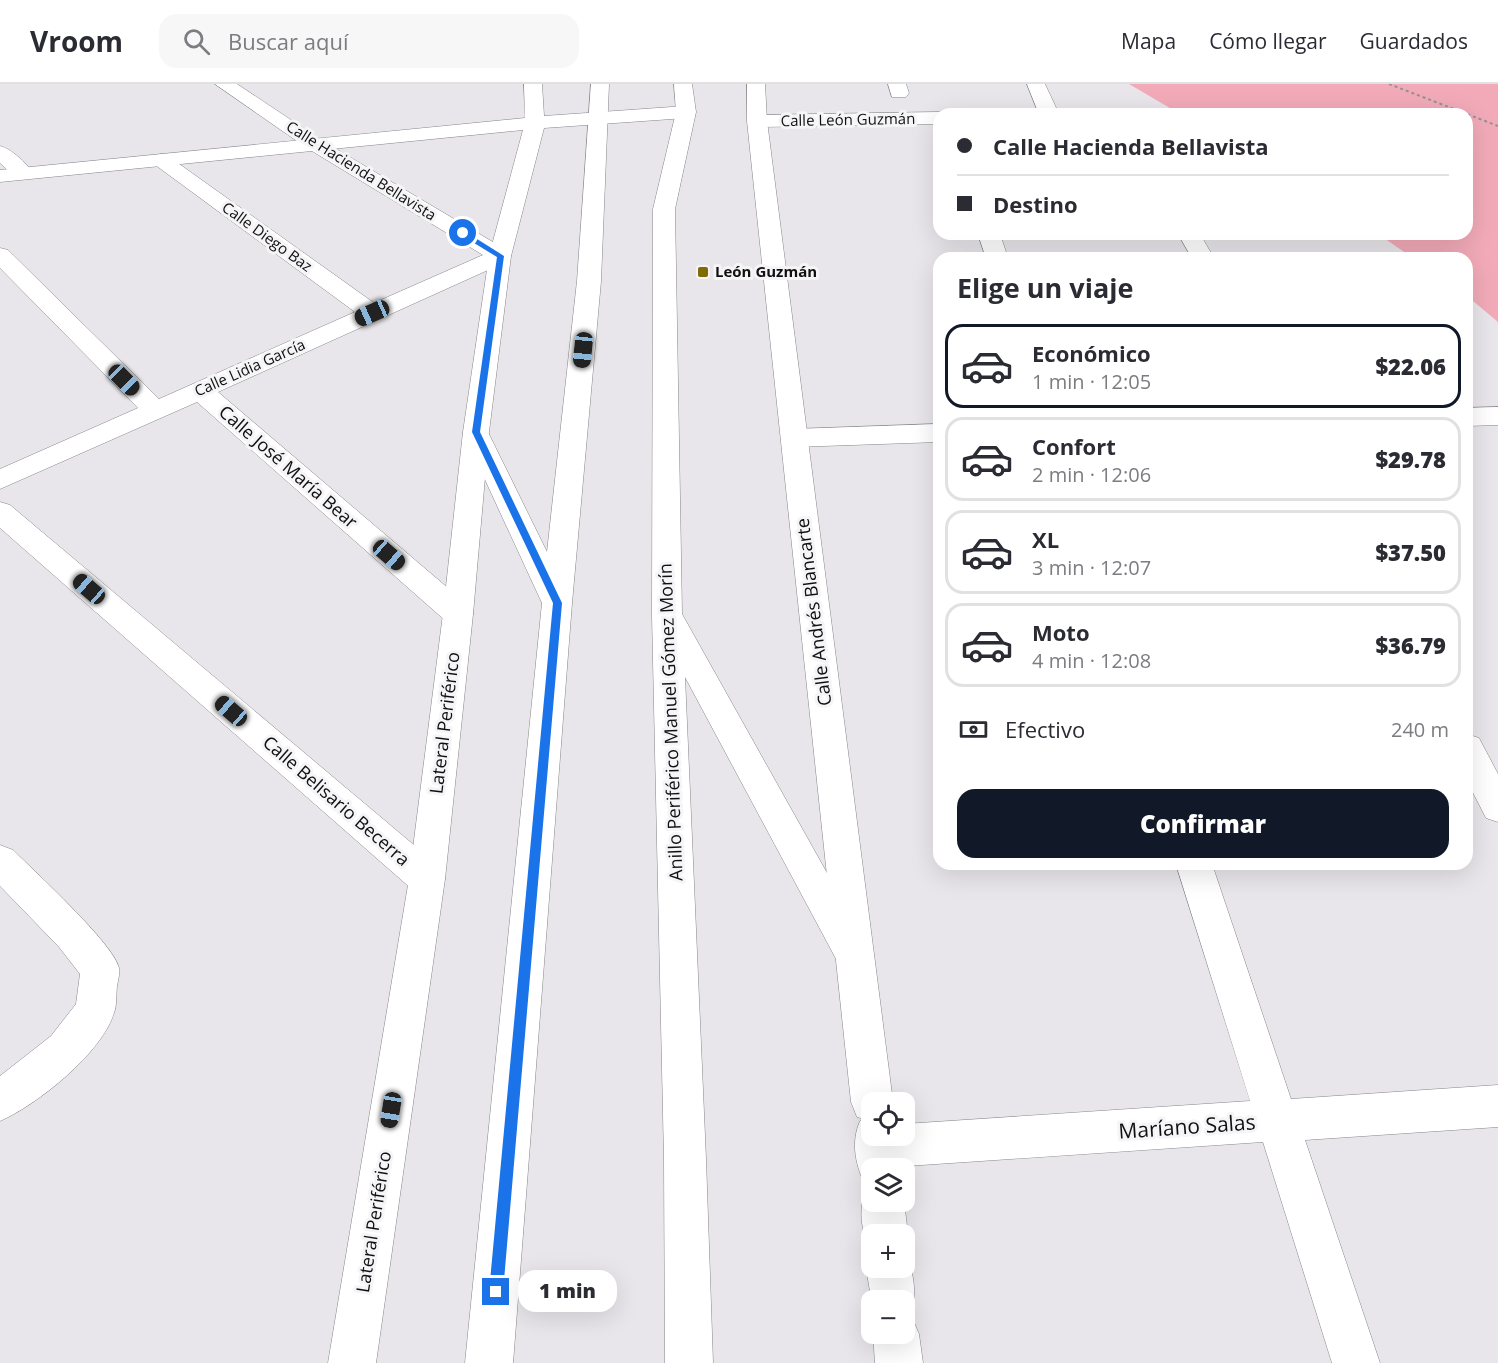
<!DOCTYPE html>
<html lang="es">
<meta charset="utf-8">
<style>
:root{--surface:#fff;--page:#f7f7f7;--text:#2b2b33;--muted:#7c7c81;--line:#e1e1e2;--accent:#111827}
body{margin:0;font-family:"Open Sans",sans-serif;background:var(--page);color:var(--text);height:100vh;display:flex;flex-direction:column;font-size:22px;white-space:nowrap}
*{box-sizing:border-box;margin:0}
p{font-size:20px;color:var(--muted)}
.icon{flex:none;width:33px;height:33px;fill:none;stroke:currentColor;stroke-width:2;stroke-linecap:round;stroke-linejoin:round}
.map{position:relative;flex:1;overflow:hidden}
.details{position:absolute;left:933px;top:168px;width:540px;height:618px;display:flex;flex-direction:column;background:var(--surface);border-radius:18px;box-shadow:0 6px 24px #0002}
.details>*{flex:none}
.hud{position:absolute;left:933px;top:24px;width:540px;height:132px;border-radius:18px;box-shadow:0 6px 24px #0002;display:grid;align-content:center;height:132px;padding:0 24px;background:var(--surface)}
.controls{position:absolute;left:861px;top:1008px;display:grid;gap:12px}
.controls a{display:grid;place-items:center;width:54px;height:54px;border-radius:12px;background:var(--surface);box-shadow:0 6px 24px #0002;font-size:30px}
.end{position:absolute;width:27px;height:27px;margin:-14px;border:8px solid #1a73e8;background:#fff;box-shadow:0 0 0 3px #fff}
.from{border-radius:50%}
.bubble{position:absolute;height:42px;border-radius:18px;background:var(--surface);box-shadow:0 6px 24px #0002;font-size:20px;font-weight:800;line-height:42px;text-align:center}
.car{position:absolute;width:18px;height:36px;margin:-18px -9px;border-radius:8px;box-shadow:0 0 4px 2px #0007;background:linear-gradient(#222 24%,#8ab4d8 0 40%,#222 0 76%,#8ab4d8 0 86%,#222 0)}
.hud b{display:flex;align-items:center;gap:21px;height:57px;font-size:22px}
.hud b+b{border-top:2px solid var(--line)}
.hud i{width:15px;height:15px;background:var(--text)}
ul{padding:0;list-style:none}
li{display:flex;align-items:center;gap:18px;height:84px;margin:0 12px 9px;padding:0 12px;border:3px solid var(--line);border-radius:18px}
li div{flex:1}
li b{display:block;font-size:22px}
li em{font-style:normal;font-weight:800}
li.selected{border-color:var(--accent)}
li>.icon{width:54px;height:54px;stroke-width:1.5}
h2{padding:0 24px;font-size:27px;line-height:72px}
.pay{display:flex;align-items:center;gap:15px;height:66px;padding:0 24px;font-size:22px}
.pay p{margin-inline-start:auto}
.action{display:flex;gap:12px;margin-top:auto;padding:12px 24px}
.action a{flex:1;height:69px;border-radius:18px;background:var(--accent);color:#fff;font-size:24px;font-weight:800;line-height:69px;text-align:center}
header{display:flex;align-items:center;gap:36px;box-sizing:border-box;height:84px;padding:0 30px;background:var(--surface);border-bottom:2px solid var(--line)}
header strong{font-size:28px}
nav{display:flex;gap:33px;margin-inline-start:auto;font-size:21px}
.search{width:420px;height:54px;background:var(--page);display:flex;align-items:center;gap:15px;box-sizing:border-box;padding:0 21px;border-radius:18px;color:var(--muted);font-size:22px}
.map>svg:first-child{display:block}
.green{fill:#f2aab8}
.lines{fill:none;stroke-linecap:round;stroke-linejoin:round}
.minor-casing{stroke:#878589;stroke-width:1}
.tertiary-casing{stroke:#878589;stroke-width:1}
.trunk-casing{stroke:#878589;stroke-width:1}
.path{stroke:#929194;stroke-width:2;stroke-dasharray:3 3;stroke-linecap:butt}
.minor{fill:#fff;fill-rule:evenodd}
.tertiary{fill:#fff;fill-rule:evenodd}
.trunk{fill:#fff;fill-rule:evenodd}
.route{fill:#1a73e8}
.poi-dot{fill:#806b05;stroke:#f5f4f7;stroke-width:2}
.labels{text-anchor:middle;stroke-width:6;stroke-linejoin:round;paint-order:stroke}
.far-street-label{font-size:15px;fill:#101011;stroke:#f5f4f7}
.far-poi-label{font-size:15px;font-weight:bold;fill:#101011;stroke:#f5f4f7;text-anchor:start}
.street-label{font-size:18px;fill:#101011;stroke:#f5f4f7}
.near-street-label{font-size:21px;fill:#101011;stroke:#f5f4f7}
</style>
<header>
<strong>Vroom</strong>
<div class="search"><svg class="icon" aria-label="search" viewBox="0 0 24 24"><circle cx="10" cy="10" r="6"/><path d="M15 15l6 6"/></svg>Buscar aquí</div>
<nav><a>Mapa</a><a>Cómo llegar</a><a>Guardados</a></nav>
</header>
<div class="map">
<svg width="1498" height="1279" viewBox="0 0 1498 1279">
<rect width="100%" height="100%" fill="#e8e6ea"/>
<polygon class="green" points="1129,0 1498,0 1498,238 1467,212 1467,174 1413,174 1378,150 1467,150 1467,30 1180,30"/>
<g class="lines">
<defs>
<g id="minor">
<polygon points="215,0 237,0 321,56 508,167 511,172 508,177 218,308 469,522 473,530 469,538 458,542 447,538 197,318 0,405 0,385 138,324 0,184 0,164 8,166 159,315 355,228 154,80 151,76 154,72 161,70 168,72 374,219 483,171 307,64"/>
<polygon points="888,0 906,0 909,9 906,13 892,13"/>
<polygon points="1027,0 1045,0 1059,30 1039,30"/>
<polygon points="939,28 946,30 939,30 939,40 757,43 750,41 747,37 750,33 757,31"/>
<path d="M0,62c12,3 26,17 33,27l-3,4c-14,4 -20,-5 -30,-14z"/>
<polygon points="978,150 1000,150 1008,174 986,174"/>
<polygon points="1178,150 1200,150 1214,174 1192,174"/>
<polygon points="1498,323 1498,341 1467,342 1467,324"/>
<polygon points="939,340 939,358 794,363 785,360 781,354 785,348 794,345"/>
<polygon points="0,418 10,421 440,783 445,795 440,807 427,811 414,807 0,444"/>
<polygon points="1467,650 1479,654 1498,690 1498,738 1486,734 1467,697"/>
<path d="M0,761l13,5c21,21 101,94 106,118 1,5 -1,13 -2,18 -1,9 0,19 -3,27 -12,40 -77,92 -114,108v-45l51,-40 25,-32 4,-30 -21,-27 -59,-61z"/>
<polygon points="1176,780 1212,780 1291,1015 1498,1001 1498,1043 1305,1056 1380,1279 1332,1279 1263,1058 877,1084 862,1078 856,1063 862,1048 872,1044 872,1052 904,1052 904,1040 1250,1017"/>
</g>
<g id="tertiary">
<polygon points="524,0 542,0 544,32 686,22 693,24 696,28 693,32 686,34 544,44 511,172 489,348 473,530 445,795 376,1279 328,1279 409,795 443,530 463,348 489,172 523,46 0,98 0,86 525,34"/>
<path d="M747,0h18l2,37 126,981h-21v34h24l4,32h-28v34h32l4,32 -4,9v-9h-32v16c-12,-18 -14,-43 -5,-63l2,-2 -5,-2c-9,-21 -13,-41 -4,-62l4,-2 -7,-2 -6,-15 -104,-981z"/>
<path d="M905,1168c9,22 13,42 4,64l3,2 7,16 4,29h-48l-2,-29h31v-34h-32v3l-6,-35 6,-12v12h32z"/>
</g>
<g id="trunk">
<polygon points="591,0 609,0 601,197 572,519 513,1279 465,1279 542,519 463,348 467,342 476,339 485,342 547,468 577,197"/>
<polygon points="674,0 692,0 696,28 675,125 682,530 874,873 868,886 855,891 842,886 685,593 706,1075 713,1279 665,1279 664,1075 652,531 653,125 676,28"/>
</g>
</defs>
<use href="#minor" class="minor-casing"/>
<use href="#tertiary" class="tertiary-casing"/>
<use href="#trunk" class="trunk-casing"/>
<polyline class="path" points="1389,0 1498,42"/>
<use href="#minor" class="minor"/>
<use href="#tertiary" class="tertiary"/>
<use href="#trunk" class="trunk"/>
</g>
<polygon class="route" points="461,148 466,148 504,172 480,348 562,519 503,1208 501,1213 496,1215 491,1213 489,1208 553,519 472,348 497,173 461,151"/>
<rect class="poi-dot" x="697" y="182" width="12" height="12" rx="3"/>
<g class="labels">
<g class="far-street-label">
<text transform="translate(848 36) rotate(-1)" y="5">Calle León Guzmán</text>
<text transform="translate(361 87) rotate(32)" y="5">Calle Hacienda Bellavista</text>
<text transform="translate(267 153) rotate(36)" y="5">Calle Diego Baz</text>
<text transform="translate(250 284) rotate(-24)" y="5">Calle Lidia García</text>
</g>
<g class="far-poi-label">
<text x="715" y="193">León Guzmán</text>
</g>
<g class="street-label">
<text transform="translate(288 383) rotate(41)" y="6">Calle José María Bear</text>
<text transform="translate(814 528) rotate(-97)" y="6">Calle Andrés Blancarte</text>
<text transform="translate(671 638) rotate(-92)" y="6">Anillo Periférico Manuel Gómez Morín</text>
<text transform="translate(445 639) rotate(-83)" y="6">Lateral Periférico</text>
<text transform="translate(336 717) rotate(41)" y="6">Calle Belisario Becerra</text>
<text transform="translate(374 1138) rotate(-81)" y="6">Lateral Periférico</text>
</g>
<g class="near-street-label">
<text transform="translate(1187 1043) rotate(-4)" y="7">Maríano Salas</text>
</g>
</g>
</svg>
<div class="controls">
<a><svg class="icon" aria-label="locate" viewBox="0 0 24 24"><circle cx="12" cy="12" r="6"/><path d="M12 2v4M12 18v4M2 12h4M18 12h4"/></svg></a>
<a><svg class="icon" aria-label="layers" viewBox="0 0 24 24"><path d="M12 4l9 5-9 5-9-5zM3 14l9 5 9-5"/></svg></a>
<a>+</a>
<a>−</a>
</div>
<i class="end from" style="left:463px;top:149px"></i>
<i class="end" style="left:496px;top:1208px"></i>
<div class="bubble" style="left:518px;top:1186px;width:99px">1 min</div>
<i class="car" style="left:372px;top:229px;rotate:246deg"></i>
<i class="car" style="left:583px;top:266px;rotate:186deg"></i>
<i class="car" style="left:124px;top:296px;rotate:135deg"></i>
<i class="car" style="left:389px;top:471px;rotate:131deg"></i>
<i class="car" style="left:89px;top:505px;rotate:311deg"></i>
<i class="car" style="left:231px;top:627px;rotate:311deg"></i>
<i class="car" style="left:391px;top:1026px;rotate:189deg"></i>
<div class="hud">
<b><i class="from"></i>Calle Hacienda Bellavista</b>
<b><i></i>Destino</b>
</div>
<section class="details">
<h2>Elige un viaje</h2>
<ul>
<li class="selected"><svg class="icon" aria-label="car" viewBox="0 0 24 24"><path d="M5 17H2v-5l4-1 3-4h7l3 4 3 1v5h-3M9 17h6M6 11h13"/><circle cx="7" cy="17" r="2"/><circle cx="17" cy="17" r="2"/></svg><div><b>Económico</b><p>1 min · 12:05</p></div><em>$22.06</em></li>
<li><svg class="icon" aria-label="car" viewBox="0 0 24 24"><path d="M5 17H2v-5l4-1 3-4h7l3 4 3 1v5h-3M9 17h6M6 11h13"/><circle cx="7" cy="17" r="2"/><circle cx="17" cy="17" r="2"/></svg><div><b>Confort</b><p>2 min · 12:06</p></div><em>$29.78</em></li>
<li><svg class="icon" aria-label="car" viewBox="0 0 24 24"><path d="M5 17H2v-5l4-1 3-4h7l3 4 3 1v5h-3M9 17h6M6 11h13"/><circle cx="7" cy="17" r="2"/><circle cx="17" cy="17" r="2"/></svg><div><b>XL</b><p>3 min · 12:07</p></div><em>$37.50</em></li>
<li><svg class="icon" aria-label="car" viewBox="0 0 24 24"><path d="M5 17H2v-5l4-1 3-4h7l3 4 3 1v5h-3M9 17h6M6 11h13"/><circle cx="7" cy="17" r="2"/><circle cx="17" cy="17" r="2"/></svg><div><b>Moto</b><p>4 min · 12:08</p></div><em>$36.79</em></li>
</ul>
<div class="pay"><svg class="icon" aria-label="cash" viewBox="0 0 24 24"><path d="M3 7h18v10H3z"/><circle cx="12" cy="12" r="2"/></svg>Efectivo<p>240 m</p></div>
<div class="action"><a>Confirmar</a></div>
</section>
</div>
